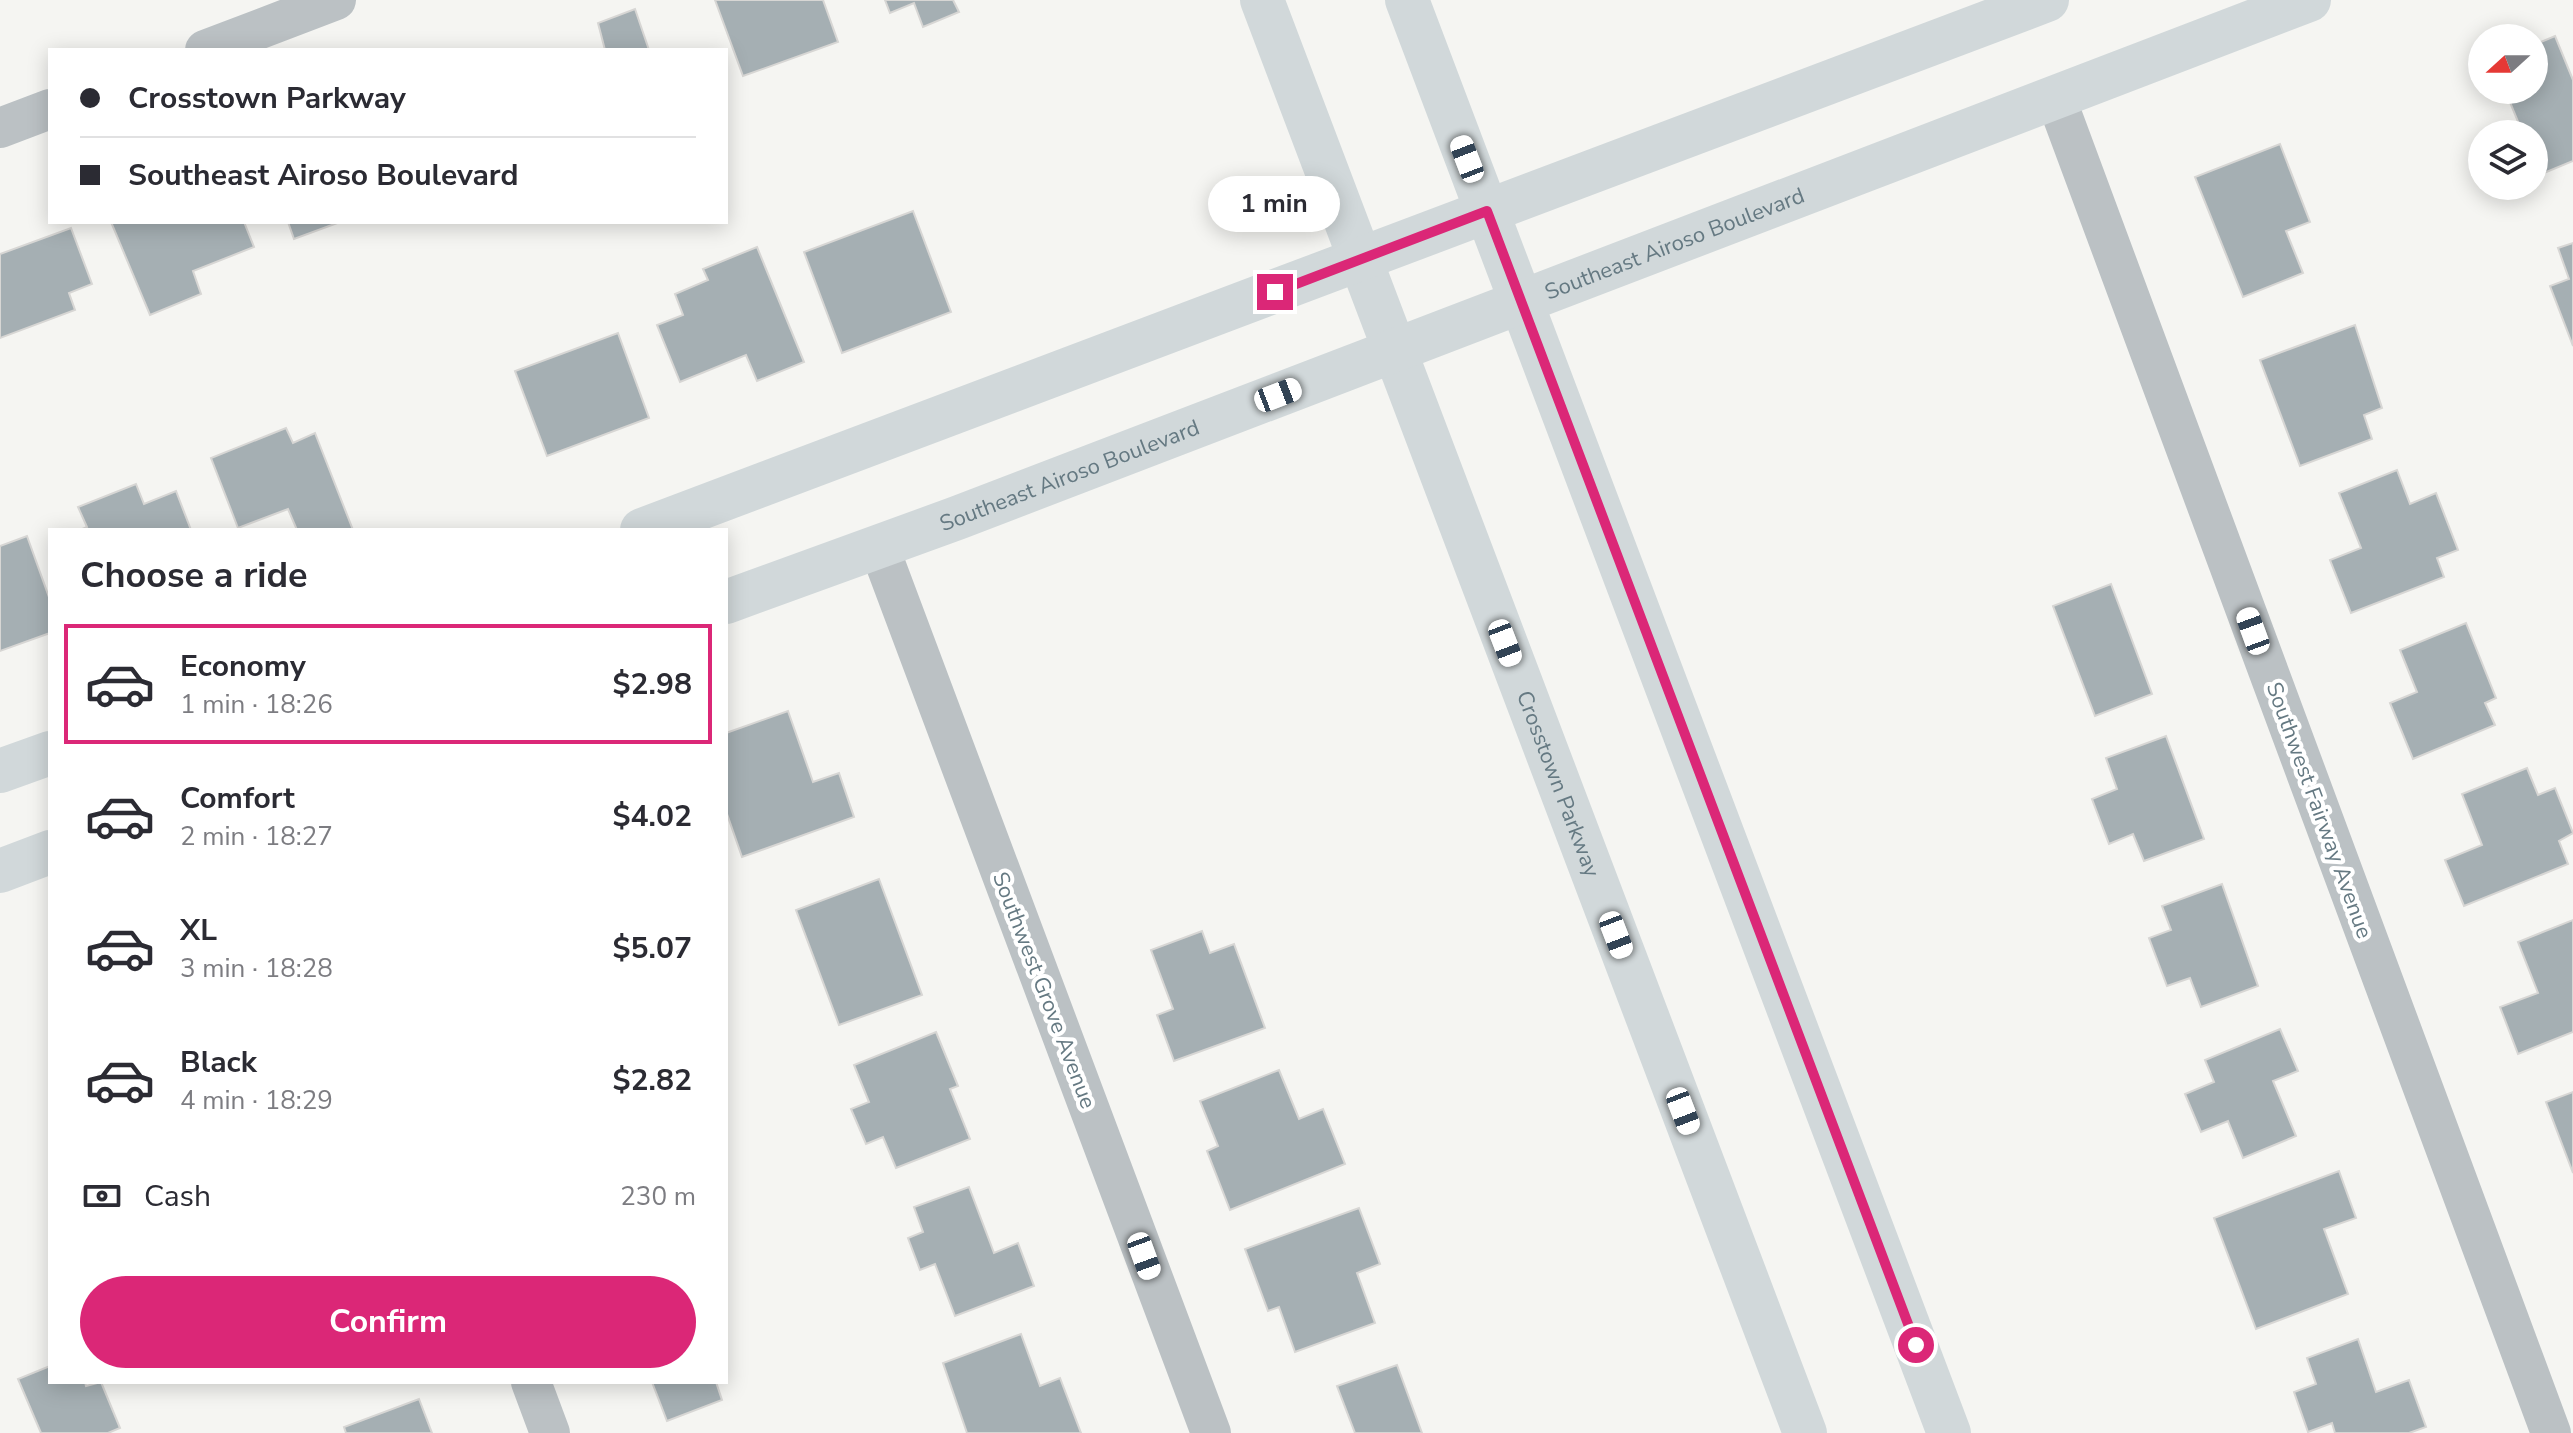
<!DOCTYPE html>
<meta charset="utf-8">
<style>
:root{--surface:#fff;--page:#f2f2f3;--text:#2b2b33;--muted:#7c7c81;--line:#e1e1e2;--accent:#db2777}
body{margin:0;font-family:"Nunito Sans",sans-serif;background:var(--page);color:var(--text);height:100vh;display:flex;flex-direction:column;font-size:30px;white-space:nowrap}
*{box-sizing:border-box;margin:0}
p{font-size:26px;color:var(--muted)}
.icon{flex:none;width:44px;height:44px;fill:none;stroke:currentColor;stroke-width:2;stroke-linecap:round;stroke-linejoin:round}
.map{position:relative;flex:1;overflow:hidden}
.drawer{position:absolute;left:48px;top:528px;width:680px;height:856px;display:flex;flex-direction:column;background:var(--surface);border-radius:0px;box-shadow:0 4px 20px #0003}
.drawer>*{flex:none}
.banner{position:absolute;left:48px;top:48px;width:680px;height:176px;border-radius:0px;box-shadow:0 4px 20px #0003;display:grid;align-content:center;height:176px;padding:0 32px;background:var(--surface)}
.needle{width:52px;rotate:249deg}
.tools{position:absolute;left:2468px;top:24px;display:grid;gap:16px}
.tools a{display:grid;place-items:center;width:80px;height:80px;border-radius:50%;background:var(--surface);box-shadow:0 4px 20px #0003;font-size:40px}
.end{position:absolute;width:36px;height:36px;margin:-18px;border:10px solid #db2777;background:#fff;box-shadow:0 0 0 4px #fff}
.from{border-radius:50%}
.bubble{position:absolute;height:56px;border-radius:28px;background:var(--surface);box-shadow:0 4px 20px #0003;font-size:26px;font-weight:700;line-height:56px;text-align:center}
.car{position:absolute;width:24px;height:48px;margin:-24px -12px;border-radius:10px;box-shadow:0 0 6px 2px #0007;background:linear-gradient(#fff 24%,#345 0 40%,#fff 0 76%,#345 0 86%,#fff 0)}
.banner b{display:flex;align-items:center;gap:28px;height:76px;font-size:30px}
.banner b+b{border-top:2px solid var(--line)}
.banner i{width:20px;height:20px;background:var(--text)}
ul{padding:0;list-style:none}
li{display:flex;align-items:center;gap:24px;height:120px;margin:0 16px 12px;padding:0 16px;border:4px solid transparent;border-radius:0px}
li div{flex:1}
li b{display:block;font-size:30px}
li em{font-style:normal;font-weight:700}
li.on{border-color:var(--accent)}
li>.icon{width:72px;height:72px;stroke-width:1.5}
h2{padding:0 32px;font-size:36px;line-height:96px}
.pay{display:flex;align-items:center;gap:20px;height:88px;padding:0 32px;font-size:30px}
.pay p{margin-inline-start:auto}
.primary-button{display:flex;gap:16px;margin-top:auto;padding:16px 32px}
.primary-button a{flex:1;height:92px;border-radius:48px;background:var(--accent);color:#fff;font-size:32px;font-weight:700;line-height:92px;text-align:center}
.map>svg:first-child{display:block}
.building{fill:#a5afb3;stroke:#d7d6d4;stroke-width:2}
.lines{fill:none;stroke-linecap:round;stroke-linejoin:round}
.minor{stroke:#bbc1c4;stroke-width:40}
.secondary{stroke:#d1d8da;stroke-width:44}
.route{stroke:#db2777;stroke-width:10}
.labels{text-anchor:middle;stroke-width:8;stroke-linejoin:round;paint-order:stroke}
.street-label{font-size:22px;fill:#657982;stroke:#fff}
</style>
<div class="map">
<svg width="2573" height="1433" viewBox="0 0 2573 1433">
<rect width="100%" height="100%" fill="#f5f5f2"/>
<g class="building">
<polygon points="715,0 823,0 838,42 743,76"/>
<polygon points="885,0 953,0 959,12 923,27 914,3 890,13"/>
<polygon points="635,9 649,50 605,50 598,23"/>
<polygon points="2555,36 2573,80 2573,161 2539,175 2534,161 2534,134 2523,134 2505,90 2534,90 2534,45"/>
<polygon points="2280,144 2310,222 2286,231 2303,273 2243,297 2195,177"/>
<polygon points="913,211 951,312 842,353 804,252"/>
<polygon points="111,222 244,222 254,247 193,271 201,294 150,315"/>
<polygon points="288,222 340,222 294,239"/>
<polygon points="71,228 92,284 69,293 75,310 0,338 0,254"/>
<polygon points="2573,243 2573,346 2550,286 2569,279 2558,248"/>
<polygon points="757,247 804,362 757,381 746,355 680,382 657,325 683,315 675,294 708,280 703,269"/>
<polygon points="2355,325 2382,408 2364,415 2372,439 2300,466 2260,360"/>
<polygon points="618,333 649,418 547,456 515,371"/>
<polygon points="286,428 293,443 315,433 353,530 297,530 288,509 238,528 211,458"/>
<polygon points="2397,470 2410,504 2436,493 2458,550 2437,558 2444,577 2351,613 2330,560 2361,548 2339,493"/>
<polygon points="136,484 144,504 176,491 191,530 80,530 87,527 78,507"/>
<polygon points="27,536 50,600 50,633 0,651 0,546"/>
<polygon points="2111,584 2152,694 2095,716 2053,606"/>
<polygon points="2466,623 2496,698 2485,703 2495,725 2413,759 2390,703 2417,692 2400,650"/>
<polygon points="788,711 813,782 839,773 854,817 742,857 726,811 726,733"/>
<polygon points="2166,736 2204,839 2144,861 2133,834 2109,844 2092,799 2117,789 2106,758"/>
<polygon points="2527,768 2538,795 2555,788 2573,833 2559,841 2568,864 2464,906 2445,860 2482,845 2462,794"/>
<polygon points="879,879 922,995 839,1025 796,910"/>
<polygon points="2222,884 2258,986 2201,1007 2190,978 2167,986 2149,938 2171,930 2162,906"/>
<polygon points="2573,920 2573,1032 2518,1054 2500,1007 2538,993 2518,942"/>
<polygon points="1202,931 1210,953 1234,944 1265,1028 1174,1061 1157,1015 1173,1009 1151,950"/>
<polygon points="2280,1029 2298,1071 2273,1081 2296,1136 2243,1158 2228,1121 2201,1132 2185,1094 2214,1082 2205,1060"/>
<polygon points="936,1032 958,1086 950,1089 970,1139 896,1168 883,1137 866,1144 851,1109 869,1102 854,1065"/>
<polygon points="1279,1070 1299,1119 1323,1109 1345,1164 1230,1210 1207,1151 1218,1146 1200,1101"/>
<polygon points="2573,1092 2573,1173 2546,1102"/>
<polygon points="2339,1171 2356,1218 2324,1229 2348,1294 2256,1329 2214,1218"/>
<polygon points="969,1187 994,1253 1018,1243 1034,1286 955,1316 935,1264 920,1270 908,1238 923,1232 914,1207"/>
<polygon points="1359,1208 1380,1264 1357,1273 1375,1323 1295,1352 1279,1307 1268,1311 1245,1249"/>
<polygon points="1021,1334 1040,1386 1060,1378 1081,1433 967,1433 943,1363"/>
<polygon points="2358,1339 2376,1392 2409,1380 2426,1427 2409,1433 2335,1433 2332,1423 2308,1432 2294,1392 2316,1384 2307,1358"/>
<polygon points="1397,1365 1422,1433 1355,1433 1337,1386"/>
<polygon points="50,1366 50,1382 85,1382 86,1386 101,1382 120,1428 108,1433 41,1433 18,1379"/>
<polygon points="652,1382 716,1382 722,1400 667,1421"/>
<polygon points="419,1399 432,1433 346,1433 344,1427"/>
</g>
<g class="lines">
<g class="minor">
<polyline points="205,50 336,0"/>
<polyline points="2055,96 2551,1433"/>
<polyline points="0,128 50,109"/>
<polyline points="879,547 1211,1433"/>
<polyline points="531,1382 550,1433"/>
</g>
<g class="secondary">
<path id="s1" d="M1262,0l543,1433"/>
<polyline points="1407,0 1949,1433"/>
<polyline points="642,530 2047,0"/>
<path id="s2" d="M726,602l231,-84 1352,-518"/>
<polyline points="0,771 50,753"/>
<polyline points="0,871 50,852"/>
</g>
</g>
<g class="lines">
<polyline class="route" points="1275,292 1487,211 1916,1345"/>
</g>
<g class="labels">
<g class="street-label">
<text dy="8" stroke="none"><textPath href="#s2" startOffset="1014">Southeast Airoso Boulevard</textPath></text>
<text dy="8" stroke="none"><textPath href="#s2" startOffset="366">Southeast Airoso Boulevard</textPath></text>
<text dy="8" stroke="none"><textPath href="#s1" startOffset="838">Crosstown Parkway</textPath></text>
<text transform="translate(2320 810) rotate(70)" y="8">Southwest Fairway Avenue</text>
<text transform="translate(1045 990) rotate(69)" y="8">Southwest Grove Avenue</text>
</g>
</g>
</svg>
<div class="tools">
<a><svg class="needle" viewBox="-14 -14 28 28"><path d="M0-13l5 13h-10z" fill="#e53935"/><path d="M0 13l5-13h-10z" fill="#7c7c81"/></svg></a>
<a><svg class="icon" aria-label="layers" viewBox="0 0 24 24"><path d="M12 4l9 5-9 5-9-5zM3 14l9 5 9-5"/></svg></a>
</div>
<i class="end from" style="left:1916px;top:1345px"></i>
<i class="end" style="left:1275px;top:292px"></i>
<div class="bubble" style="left:1208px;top:176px;width:132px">1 min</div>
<i class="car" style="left:1467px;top:159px;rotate:339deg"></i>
<i class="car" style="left:1278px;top:395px;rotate:69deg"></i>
<i class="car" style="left:2253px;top:631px;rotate:340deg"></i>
<i class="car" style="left:1505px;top:643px;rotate:159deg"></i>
<i class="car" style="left:1616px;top:935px;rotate:159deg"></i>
<i class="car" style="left:1683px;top:1111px;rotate:159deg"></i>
<i class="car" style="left:1144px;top:1256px;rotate:160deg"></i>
<div class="banner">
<b><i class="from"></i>Crosstown Parkway</b>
<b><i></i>Southeast Airoso Boulevard</b>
</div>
<section class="drawer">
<h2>Choose a ride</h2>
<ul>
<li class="on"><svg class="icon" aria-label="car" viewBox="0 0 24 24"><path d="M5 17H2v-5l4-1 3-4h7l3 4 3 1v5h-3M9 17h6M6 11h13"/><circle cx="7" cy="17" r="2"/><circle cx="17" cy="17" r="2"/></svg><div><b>Economy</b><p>1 min · 18:26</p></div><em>$2.98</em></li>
<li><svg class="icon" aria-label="car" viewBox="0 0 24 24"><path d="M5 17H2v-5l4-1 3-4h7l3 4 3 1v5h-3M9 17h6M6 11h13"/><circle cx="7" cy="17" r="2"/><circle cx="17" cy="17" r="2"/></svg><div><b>Comfort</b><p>2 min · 18:27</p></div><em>$4.02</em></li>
<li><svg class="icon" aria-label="car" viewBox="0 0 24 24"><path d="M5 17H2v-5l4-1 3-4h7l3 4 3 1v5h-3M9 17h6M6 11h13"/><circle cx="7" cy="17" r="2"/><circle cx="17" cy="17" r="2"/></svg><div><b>XL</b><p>3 min · 18:28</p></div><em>$5.07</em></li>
<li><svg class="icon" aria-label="car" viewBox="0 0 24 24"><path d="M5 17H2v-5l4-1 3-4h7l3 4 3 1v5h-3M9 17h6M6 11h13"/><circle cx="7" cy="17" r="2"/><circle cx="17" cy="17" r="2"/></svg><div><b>Black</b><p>4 min · 18:29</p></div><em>$2.82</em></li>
</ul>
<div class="pay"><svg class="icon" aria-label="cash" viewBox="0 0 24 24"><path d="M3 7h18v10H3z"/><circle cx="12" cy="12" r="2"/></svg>Cash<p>230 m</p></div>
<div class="primary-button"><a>Confirm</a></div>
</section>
</div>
